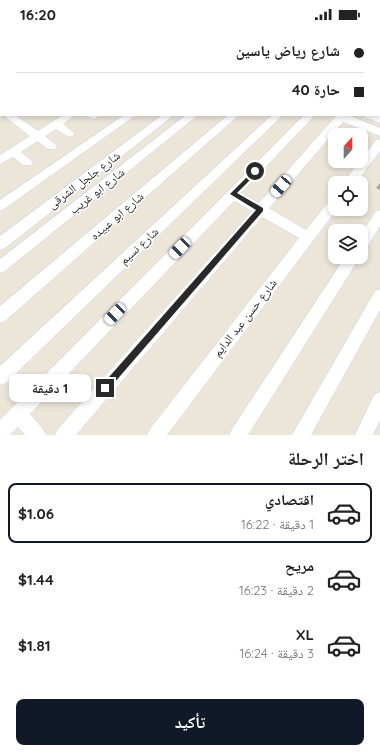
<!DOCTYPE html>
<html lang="ar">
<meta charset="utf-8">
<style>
:root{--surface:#fff;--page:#f2f2f2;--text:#222;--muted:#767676;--line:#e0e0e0;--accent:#111827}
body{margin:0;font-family:Quicksand,"Noto Naskh Arabic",sans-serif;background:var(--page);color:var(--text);direction:rtl;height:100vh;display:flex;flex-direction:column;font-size:15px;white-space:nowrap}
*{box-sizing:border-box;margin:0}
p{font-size:13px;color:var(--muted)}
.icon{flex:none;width:22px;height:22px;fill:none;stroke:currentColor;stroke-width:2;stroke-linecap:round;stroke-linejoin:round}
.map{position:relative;height:407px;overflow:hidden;direction:ltr}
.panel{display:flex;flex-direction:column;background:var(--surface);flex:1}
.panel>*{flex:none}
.guide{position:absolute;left:0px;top:0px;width:380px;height:88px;box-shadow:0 2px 6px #0003;direction:rtl;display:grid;align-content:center;height:88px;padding:0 16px;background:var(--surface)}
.needle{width:26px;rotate:21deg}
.tools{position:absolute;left:328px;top:100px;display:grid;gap:8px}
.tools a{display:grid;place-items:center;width:40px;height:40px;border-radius:8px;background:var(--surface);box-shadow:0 2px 6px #0003;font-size:20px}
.end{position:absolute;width:18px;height:18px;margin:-9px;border:5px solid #292929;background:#fff;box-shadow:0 0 0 2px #fff}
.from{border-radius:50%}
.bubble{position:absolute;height:28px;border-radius:8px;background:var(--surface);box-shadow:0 2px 6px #0003;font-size:13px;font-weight:700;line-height:28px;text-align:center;direction:rtl}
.car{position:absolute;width:12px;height:24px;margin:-12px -6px;border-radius:5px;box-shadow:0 0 3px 1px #0007;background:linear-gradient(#fff 24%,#345 0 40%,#fff 0 76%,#345 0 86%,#fff 0)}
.guide b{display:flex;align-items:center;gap:14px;height:38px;font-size:15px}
.guide b+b{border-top:1px solid var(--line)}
.guide i{width:10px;height:10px;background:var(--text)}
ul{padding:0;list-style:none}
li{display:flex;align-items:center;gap:12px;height:60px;margin:0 8px 6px;padding:0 8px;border:2px solid transparent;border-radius:8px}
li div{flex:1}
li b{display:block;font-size:15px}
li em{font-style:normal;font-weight:700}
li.selected{border-color:var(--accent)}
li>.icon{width:36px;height:36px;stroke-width:1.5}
h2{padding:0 16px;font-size:18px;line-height:48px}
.cta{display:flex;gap:8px;margin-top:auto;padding:8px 16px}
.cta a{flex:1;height:46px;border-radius:8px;background:var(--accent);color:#fff;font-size:16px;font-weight:700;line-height:46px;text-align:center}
.status{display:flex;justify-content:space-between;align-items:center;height:28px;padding:0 20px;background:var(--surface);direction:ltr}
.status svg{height:11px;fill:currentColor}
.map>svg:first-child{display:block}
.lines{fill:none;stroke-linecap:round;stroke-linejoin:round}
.street-casing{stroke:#cfd0e2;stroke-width:1}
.street{fill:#fff;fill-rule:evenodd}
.wall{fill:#aba79f}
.route{fill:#292929}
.labels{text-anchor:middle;stroke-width:3;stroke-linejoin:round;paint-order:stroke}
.street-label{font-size:12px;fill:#292929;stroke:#fff}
</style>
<div class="status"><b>16:20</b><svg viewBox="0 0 49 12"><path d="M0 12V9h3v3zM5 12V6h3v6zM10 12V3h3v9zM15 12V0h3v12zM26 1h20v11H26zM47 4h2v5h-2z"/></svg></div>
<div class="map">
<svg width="380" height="407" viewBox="0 0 380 407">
<rect width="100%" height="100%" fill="#ece6d9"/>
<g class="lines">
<defs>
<g id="street">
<polygon points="13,0 22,0 23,1 14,1"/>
<polygon points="63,0 72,0 73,1 64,1"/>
<polygon points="152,0 162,0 163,1 153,1"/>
<polygon points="372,0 380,0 379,2 371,1"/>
<rect x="0" y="11" width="1" height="6"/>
<polygon points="380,25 380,31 379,32 379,26"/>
<polygon points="0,30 1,31 1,37 0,36"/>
<rect x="0" y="44" width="1" height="6"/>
<polygon points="0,63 1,63 0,70"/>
<polygon points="379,65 380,65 379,72"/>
<polygon points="3,87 15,87 38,103 63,87 75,87 63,96 74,105 73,108 69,109 56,101 45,108 57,118 56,121 48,121 37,113 21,124 33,134 31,137 23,137 13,129 0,136 0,127 30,108"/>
<polygon points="87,87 98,87 99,88 94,91 88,89"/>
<polygon points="124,87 136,87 4,181 0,183 0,172"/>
<polygon points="162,87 174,87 5,220 0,222 0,208"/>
<polygon points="186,87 198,87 5,243 0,245 0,231"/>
<polygon points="228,87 239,87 5,293 0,295 0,278"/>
<polygon points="272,87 283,87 6,355 0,357 0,338"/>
<polygon points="304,87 315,87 241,165 259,175 337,87 348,87 380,100 380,108 343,94 269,180 306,202 331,171 335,169 335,181 337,181 167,407 147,407 150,401 299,210 262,189 76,407 55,407 58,401 252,183 234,173 30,386 43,401 46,407 25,407 18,399 10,407 0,407 0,392"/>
<polygon points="363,87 380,88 380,95 364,89"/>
<polygon points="380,111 380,123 356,155 343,155 376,112"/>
<polygon points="380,182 380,198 366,221 361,223 361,206 376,183"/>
<polygon points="345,229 360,229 248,407 229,407 232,401"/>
<polygon points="380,261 380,282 311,407 292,407 375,263"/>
<polygon points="380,364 380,392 373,407 355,407 374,367"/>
</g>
</defs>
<use href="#street" class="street-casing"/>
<use href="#street" class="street"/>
</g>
<polygon class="wall" points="380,155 380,162 376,160"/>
<polygon class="route" points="255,141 257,142 257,145 237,165 263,180 263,183 108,362 105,364 102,362 101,360 102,357 256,182 230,166"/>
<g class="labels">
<g class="street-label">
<text transform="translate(84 152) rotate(-37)" y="4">شارع جلجل الشرقى</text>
<text transform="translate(97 163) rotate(-38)" y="4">شارع ابو غريب</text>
<text transform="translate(117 188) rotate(-41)" y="4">شارع ابو عبيده</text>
<text transform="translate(139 218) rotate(-43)" y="4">شارع نسيم</text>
<text transform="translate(245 290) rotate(-52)" y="4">شارع حسن عبد الدايم</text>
</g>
</g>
</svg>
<div class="tools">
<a><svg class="needle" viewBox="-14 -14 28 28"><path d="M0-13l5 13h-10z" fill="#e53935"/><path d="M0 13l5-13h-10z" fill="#767676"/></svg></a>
<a><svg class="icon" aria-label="locate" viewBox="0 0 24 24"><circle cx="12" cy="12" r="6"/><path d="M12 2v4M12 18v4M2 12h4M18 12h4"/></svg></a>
<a><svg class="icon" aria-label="layers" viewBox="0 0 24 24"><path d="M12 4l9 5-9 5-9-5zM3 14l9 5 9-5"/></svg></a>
</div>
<i class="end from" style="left:255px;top:143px"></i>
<i class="end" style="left:105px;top:360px"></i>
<div class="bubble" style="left:9px;top:346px;width:82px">1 دقيقة</div>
<i class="car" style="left:281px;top:158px;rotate:221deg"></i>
<i class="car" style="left:180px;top:220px;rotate:224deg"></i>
<i class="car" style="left:115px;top:286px;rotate:224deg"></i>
<div class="guide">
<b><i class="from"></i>شارع رياض ياسين</b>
<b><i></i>حارة 40</b>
</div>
</div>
<section class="panel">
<h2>اختر الرحلة</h2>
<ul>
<li class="selected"><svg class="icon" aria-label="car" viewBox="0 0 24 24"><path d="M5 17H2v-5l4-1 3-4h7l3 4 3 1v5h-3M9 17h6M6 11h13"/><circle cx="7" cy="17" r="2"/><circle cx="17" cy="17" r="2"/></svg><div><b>اقتصادي</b><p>1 دقيقة · 16:22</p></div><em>$1.06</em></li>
<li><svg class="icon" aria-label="car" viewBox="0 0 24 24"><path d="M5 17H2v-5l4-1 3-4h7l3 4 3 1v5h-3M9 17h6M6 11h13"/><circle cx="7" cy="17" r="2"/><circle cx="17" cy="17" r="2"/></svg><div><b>مريح</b><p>2 دقيقة · 16:23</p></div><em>$1.44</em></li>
<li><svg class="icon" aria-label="car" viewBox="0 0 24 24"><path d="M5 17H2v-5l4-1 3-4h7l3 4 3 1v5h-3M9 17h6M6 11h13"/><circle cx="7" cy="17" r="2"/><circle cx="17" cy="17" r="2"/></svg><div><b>XL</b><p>3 دقيقة · 16:24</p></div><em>$1.81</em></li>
</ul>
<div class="cta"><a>تأكيد</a></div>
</section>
